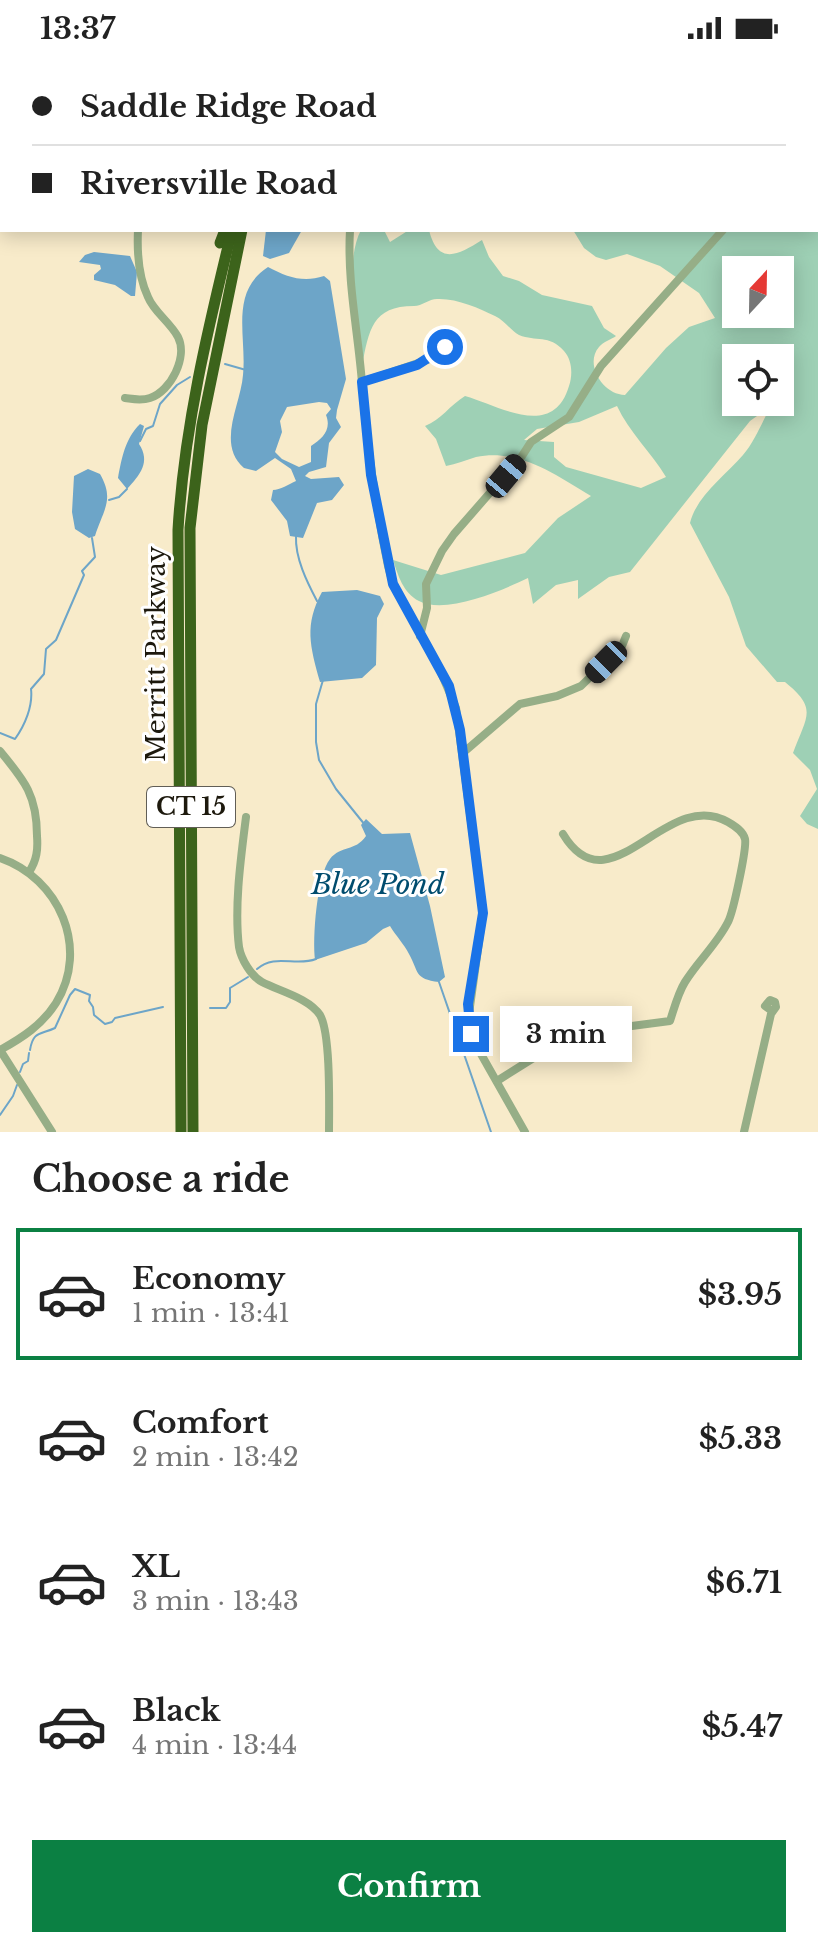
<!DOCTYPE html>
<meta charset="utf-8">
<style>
:root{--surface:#fff;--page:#f6f6f6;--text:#222;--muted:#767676;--line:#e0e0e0;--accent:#0b8043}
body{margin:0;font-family:"Libre Baskerville",serif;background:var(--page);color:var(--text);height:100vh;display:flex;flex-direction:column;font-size:30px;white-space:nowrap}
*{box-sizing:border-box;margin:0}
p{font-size:26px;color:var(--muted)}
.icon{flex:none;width:44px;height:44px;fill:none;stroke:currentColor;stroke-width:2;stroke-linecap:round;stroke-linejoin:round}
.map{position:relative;height:1076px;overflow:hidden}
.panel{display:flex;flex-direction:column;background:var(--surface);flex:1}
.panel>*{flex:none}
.banner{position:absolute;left:0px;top:0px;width:818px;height:176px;box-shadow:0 4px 20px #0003;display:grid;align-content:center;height:176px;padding:0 32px;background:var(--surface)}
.needle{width:52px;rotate:22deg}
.controls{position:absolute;left:722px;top:200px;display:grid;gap:16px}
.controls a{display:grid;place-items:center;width:72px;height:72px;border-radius:0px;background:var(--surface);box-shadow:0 4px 20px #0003;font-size:40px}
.end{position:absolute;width:36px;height:36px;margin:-18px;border:10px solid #1a73e8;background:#fff;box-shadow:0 0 0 4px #fff}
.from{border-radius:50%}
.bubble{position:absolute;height:56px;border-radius:0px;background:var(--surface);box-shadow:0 4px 20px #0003;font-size:26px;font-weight:700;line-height:56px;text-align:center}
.car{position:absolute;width:24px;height:48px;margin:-24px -12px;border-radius:10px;box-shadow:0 0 6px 2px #0007;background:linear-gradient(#222 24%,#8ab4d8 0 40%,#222 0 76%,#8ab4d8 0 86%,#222 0)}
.banner b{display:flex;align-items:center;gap:28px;height:76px;font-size:30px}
.banner b+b{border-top:2px solid var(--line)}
.banner i{width:20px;height:20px;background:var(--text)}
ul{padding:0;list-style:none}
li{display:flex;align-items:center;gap:24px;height:132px;margin:0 16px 12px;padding:0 16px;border:4px solid transparent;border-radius:0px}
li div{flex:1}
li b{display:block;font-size:30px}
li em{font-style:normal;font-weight:700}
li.current{border-color:var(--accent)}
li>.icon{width:72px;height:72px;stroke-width:1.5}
h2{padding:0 32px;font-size:36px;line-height:96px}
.button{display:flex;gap:16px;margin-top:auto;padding:16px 32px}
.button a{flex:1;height:92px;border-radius:0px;background:var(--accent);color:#fff;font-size:32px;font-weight:700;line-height:92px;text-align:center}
.status{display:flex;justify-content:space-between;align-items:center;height:56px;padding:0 40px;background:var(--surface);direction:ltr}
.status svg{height:22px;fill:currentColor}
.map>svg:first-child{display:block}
.green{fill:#9ed0b5;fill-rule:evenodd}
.water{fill:#6da5c8;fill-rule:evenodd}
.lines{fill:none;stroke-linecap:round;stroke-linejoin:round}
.stream{stroke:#6da5c8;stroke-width:2}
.minor{stroke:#96ae87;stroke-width:8}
.highway{stroke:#3c631b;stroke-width:11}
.route{stroke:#1a73e8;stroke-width:10}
.labels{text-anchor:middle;stroke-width:6;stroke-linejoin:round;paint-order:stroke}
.shield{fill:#fff;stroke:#615e56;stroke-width:2}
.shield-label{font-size:24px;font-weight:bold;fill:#1d190d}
.street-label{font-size:26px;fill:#1d190d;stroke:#fff}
.water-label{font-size:28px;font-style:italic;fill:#004c6e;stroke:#fff}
</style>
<div class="status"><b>13:37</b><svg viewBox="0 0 49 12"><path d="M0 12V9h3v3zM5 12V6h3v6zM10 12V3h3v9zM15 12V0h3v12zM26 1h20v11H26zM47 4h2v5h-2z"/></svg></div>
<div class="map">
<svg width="818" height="1076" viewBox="0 0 818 1076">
<rect width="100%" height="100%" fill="#f8ebca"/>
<path class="green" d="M720,0h98v773l-11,-5 -7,-8 17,-27 -7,-19 -17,-17c14,-38 25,-44 -8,-71h-8l-31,-36 -17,-49 -39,-74c7,-28 35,-47 53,-68 12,-14 19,-33 28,-49l-21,15 -120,151 -21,5 -31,22v-19l-22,5 -23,19 -5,-26c-25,12 -82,37 -109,23 -16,-8 -21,-26 -26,-41l48,15 84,-22 33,-35 33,-22c-35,-21 -72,-48 -115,-39 -10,3 -20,7 -30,9l-10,-27 -11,-13c16,-6 25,-21 40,-30 35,10 88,44 104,-10 4,-12 3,-26 -5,-35 -15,-17 -28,-9 -45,-16 -8,-4 -15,-15 -24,-19 -16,-8 -39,-18 -58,-17 -8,0 -15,7 -23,7 -42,0 -45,24 -52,60 -4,-38 -19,-102 -1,-136h23l6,12 19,-12h20c9,36 29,25 53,10l7,17 14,19 16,5 23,14 50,11 12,22 12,8c-4,3 -13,6 -17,11 -15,17 4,48 26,48l41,-47 23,-21 26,-9 -16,-25 -39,-27 -33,-12 -21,6 -10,-3 -12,-9 -11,-18h243v-172h-97zM736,214h44v44h-44zM736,302h44v44h-44zM617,350c12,26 34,46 49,71l-25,11 -75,-21 -12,-10v-15l-30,-2 13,-11 42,-7z"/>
<g class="water">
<polygon points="266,174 302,174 289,197 270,203 263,200"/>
<polygon points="94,196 130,200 137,216 135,240 131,240 115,229 94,224 94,219 101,213 100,209 79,206 85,199"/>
<path d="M268,211c19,10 35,16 56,9l6,5 16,98 -9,31 -1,8 5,9 -12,16 -3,24 -17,5 -4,4 6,3 28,-2 5,8 -12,15 -15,3 -14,35 -13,-2 -3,-15 -16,-21 2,-10c7,0 16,-6 23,-9l-5,-12 -16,-11 -19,13 -12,-3c-28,-24 -3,-64 -1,-93 4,-38 -14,-83 25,-108zM319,346l8,1 4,6 -5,6c6,15 -4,24 -15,31v16l-12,5 -17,-8 -7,-7 7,-20 -2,-11 7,-14z"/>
<path d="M140,368l4,2 -5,18c12,18 1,31 -12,45l-9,-11c4,-21 7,-39 22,-54z"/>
<path d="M88,413l12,5c15,26 3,36 -5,62l-6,2 -14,-9 -3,-17 2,-36z"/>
<path d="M357,534l23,6 4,8 -7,14 -1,47 -14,13 -42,4c-10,-36 -16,-57 2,-90z"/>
<path d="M366,763l16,15 28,-1 20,73 15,71 -6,5c-25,-3 -20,-10 -30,-28 -5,-10 -13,-18 -19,-28l-7,3 -17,14 -51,17c-3,-21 2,-85 15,-101 11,-14 25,-7 36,-23l-5,-11z"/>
</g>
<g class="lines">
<g class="stream">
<polyline points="343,2 344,0"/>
<polyline points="225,308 246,314"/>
<polyline points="140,385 146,373 153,370 160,348 177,329 190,321"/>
<polyline points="109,444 119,441 127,433"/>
<path d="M296,480c-1,22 11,46 21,65"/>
<polyline points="323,624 316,648 316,686 319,704 336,733 365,769"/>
<path d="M0,677l15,6c10,-14 18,-33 16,-50l13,-15 2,-25 10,-9 28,-65 -2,-4 13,-14 -3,-19"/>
<path d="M257,913c18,-16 39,-2 59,-10"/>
<polyline points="439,926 491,1076"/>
<polyline points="210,952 226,952 230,946 230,932 248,921"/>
<path d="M30,994c3,-19 10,-15 25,-22l15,-33 5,-6 15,6 -1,6 4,6 1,8 11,9 7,-2 3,-4 48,-11"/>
<polyline points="20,1016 23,1008 28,1005 29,997"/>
<polyline points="0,1059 13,1040 17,1029"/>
</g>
<g class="minor">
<polyline points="39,0 42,2"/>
<polyline points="366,0 367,2"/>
<polyline points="637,2 637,0"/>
<polyline points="746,2 747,0"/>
<path d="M350,174c-3,52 8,101 12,153 5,64 13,120 26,183l5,18 46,84 17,40 27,205 -15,108 9,26 48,85"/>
<polyline points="362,326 430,303 456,281"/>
<path d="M125,342c8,1 16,3 25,0 21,-7 38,-41 28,-61 -8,-15 -24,-25 -30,-40 -9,-19 -11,-46 -10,-67"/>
<polyline points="420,580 427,552 426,528 442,495 454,478 522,400 531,386 569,361 601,310 723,174"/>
<path d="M0,695c25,30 37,45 37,85 1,13 0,24 -8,36"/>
<polyline points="464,696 520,648 557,640 581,630 622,590 626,580"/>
<path d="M246,761c-5,40 -12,89 -7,130 2,12 12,29 23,35 17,9 47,16 58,33 11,19 9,92 9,117"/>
<path d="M0,802c59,20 90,90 56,145 -14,22 -34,35 -56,47"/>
<polyline points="0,994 52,1076"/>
<path d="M497,1025l54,-34 50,-17 69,-9c4,-12 8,-28 15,-39 13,-21 32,-38 43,-60 5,-9 19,-74 17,-83 -2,-8 -10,-13 -17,-17 -62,-36 -118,90 -165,12"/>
<polyline points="744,1076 771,958 776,951 775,946 770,944 765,950 772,955"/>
</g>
<g class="highway">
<polyline points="283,2 284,0"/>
<polyline points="292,2 293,0"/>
<polyline points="220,187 225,174"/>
<path d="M181,1076l-3,-602c6,-102 30,-202 54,-300"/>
<polyline points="193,1076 190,472 202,369 242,174"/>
</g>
</g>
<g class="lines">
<polyline class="route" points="445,291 417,309 362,326 371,419 393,528 449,630 460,674 483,857 468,948 471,978"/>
</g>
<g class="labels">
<rect class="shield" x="147" y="731" width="88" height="40" rx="6"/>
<g class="shield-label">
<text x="191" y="759">CT 15</text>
</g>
<g class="street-label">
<text transform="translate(156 598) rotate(-90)" y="9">Merritt Parkway</text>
</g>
<g class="water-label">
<text x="378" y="838">Blue Pond</text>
</g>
</g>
</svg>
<div class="controls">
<a><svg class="needle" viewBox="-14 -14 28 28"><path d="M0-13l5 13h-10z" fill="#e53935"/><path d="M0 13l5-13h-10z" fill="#767676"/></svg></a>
<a><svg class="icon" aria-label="locate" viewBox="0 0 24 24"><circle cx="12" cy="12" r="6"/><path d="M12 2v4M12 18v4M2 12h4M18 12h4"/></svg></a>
</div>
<i class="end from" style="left:445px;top:291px"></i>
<i class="end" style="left:471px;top:978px"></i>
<div class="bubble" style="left:500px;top:950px;width:132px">3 min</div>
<i class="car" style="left:506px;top:420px;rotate:40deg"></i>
<i class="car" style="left:606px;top:606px;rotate:225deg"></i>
<div class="banner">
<b><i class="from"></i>Saddle Ridge Road</b>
<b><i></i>Riversville Road</b>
</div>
</div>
<section class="panel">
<h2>Choose a ride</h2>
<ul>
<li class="current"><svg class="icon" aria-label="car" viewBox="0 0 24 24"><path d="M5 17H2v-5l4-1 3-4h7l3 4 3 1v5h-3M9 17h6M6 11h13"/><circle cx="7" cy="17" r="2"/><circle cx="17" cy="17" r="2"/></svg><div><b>Economy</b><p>1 min · 13:41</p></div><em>$3.95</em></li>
<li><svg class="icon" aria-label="car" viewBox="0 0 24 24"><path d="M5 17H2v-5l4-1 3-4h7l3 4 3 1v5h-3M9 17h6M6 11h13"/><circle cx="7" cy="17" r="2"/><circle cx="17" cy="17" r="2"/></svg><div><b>Comfort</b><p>2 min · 13:42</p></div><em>$5.33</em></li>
<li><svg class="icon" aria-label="car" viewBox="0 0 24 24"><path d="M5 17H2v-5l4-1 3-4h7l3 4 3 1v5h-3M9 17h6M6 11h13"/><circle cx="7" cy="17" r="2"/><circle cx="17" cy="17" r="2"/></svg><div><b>XL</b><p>3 min · 13:43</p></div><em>$6.71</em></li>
<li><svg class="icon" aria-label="car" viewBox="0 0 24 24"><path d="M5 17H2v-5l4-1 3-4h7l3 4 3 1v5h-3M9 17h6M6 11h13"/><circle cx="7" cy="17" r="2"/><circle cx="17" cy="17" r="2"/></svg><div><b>Black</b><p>4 min · 13:44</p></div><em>$5.47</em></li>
</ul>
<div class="button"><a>Confirm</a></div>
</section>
